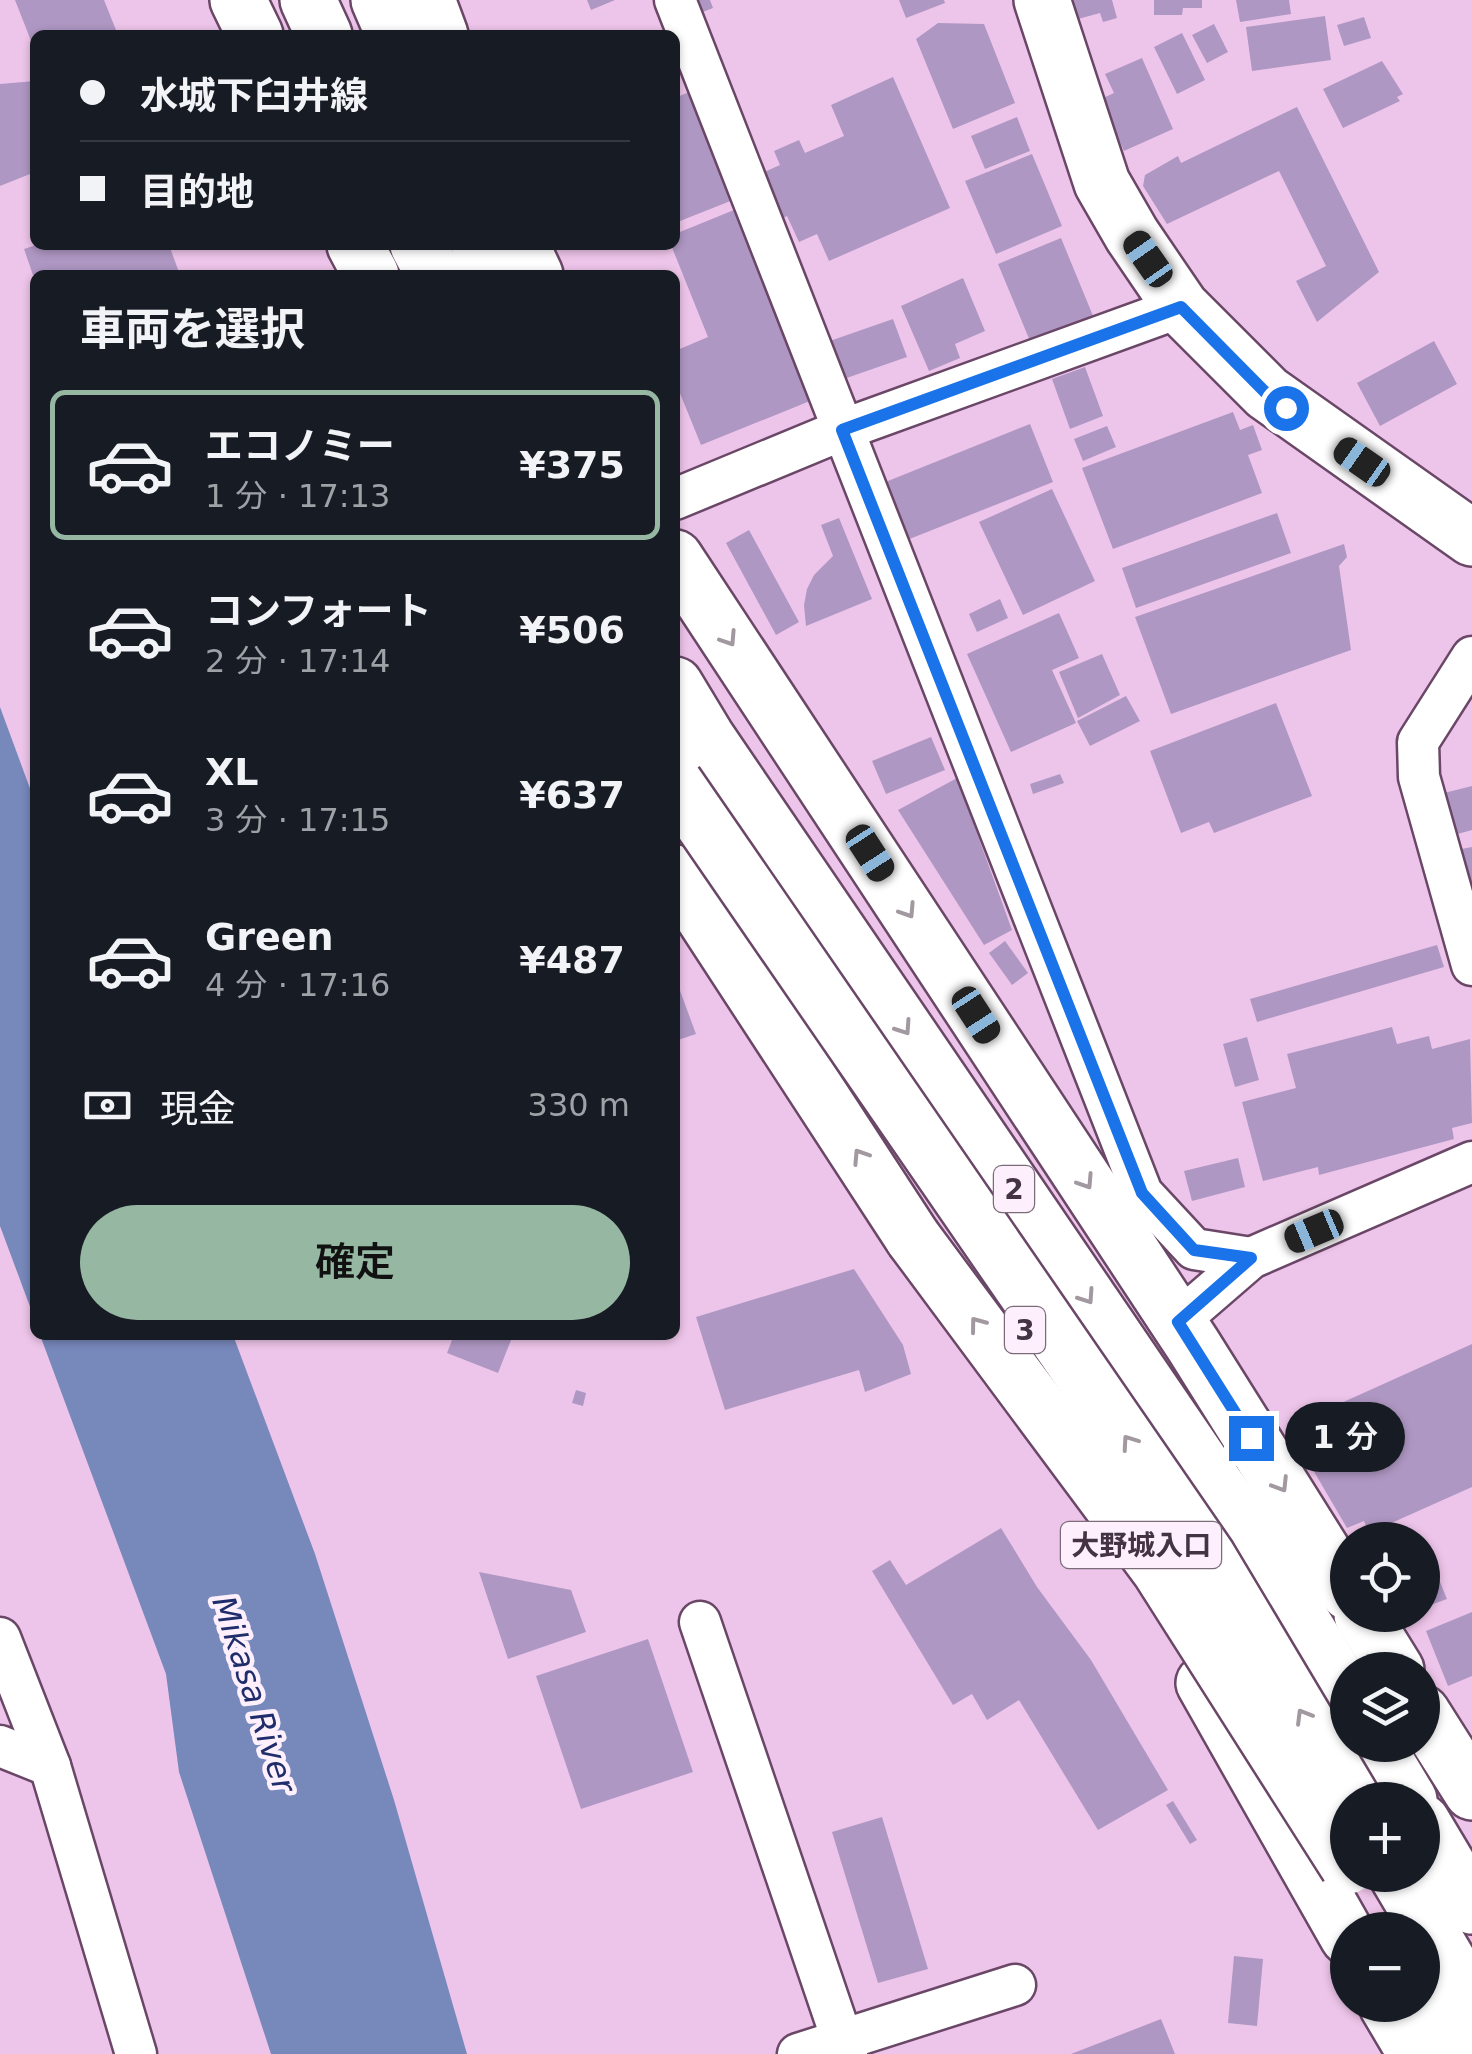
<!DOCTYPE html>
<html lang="ja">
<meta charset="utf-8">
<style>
:root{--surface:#171b24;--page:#242831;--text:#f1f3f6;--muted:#9ea1a6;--line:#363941;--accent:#96b8a2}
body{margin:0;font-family:"DejaVu Sans","Noto Sans JP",sans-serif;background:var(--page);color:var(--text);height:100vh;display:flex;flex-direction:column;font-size:38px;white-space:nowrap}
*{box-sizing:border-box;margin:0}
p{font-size:32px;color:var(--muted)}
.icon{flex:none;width:55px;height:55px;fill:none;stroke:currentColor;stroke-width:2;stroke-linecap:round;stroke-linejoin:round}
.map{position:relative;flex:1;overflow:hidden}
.panel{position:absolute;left:30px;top:270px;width:650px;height:1070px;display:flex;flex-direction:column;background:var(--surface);border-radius:15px;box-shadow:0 2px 8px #0004}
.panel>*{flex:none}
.hud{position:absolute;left:30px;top:30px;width:650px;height:220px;border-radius:15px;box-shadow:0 2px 8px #0004;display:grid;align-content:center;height:220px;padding:0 50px;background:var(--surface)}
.fabs{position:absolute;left:1330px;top:1522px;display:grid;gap:20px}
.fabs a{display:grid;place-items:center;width:110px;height:110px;border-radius:50%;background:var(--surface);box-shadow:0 2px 8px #0004;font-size:50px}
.end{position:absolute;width:45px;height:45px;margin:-22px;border:12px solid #1a73e8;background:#fff;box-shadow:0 0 0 5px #fff}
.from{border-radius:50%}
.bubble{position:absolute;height:70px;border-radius:35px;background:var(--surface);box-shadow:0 2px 8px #0004;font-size:32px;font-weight:600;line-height:70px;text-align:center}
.car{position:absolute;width:30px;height:60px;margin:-30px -15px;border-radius:12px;box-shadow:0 0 8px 2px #0007;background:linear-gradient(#222 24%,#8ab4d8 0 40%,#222 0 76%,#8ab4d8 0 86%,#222 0)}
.hud b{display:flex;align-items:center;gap:35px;height:95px;font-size:38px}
.hud b+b{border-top:2px solid var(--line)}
.hud i{width:25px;height:25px;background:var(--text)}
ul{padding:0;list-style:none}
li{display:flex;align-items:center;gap:30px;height:150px;margin:0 20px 15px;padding:0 30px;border:5px solid transparent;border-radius:15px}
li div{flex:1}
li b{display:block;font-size:38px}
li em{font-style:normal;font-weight:600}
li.selected{border-color:var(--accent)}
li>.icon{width:90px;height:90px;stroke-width:1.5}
h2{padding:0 50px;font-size:45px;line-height:120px}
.pay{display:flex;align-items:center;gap:25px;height:110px;padding:0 50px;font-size:38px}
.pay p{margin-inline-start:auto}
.button{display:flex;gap:20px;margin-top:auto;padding:20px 50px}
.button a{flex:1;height:115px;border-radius:60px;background:var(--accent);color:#111;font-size:40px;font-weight:600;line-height:115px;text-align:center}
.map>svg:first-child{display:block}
.water{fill:#78b}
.building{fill:#af97c3}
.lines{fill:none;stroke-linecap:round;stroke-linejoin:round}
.minor-casing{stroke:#6a4767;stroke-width:45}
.secondary-casing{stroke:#6a4767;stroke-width:60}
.trunk-casing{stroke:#6a4767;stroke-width:60}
.motorway-casing{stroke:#6a4767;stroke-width:60}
.minor{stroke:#fff;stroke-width:40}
.secondary{stroke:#fff;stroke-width:55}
.trunk{stroke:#fff;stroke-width:55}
.motorway{stroke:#fff;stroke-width:55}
.motorway-bridge-casing{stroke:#6a4767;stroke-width:60;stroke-linecap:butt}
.motorway-bridge{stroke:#fff;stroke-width:55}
.oneway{stroke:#a299a0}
.route{stroke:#1a73e8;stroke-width:12}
.labels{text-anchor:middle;stroke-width:9;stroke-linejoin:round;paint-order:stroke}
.shield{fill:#fdf0fc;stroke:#7c6c7a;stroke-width:2.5}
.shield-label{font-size:28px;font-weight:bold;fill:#443342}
.water-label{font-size:32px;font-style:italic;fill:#1f2d6b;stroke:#fdf0fc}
</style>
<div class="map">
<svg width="1472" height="2054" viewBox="0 0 1472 2054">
<rect width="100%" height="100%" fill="#eec5ea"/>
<g class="water">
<polygon points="0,707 35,802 35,1320 0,1226"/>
<polygon points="40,1335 233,1335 315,1554 394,1800 467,2054 271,2054 179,1772 166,1674"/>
</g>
<g class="building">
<polygon points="15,0 104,0 118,35 35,35 35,51"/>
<polygon points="587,0 615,0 591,10"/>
<polygon points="689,0 710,0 713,8 695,15"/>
<polygon points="899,0 944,0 945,3 906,18"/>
<polygon points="1073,0 1112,0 1117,18 1103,22 1100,13 1078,19"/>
<polygon points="1154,0 1202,0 1202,8 1183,8 1182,15 1154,15"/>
<polygon points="1236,0 1289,0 1291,14 1240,22"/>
<polygon points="1325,16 1331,60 1252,71 1246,27"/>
<polygon points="1364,17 1371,38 1344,46 1337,25"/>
<polygon points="938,23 984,24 1015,103 953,129 916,39"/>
<polygon points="1214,24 1228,52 1207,63 1192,35"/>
<polygon points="1182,33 1205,80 1177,94 1154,47"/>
<polygon points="1142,58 1173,129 1124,151 1101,99 1114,93 1105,74"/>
<polygon points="1382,61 1403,94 1397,97 1400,101 1343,128 1323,89"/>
<polygon points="893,77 950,208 829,261 817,234 799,242 787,216 779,220 760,174 780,165 774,151 799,140 805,153 844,136 831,105"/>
<polygon points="35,81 35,172 0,186 0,84"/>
<polygon points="689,92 733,200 675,223 675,98"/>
<polygon points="1297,107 1379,272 1317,322 1296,281 1326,266 1279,171 1167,224 1143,186 1145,175 1178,156 1181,163"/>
<polygon points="1017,117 1030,151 985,169 971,136"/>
<polygon points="1032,154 1062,226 996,254 965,181"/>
<polygon points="734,210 810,401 701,445 675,381 675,351 708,337 671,245 675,245 675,234"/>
<polygon points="1061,238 1098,328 1035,353 998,264"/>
<polygon points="36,245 169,245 180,275 33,275 24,249"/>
<polygon points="963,278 985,331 955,344 960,358 929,371 901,306"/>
<polygon points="893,319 907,357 838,381 824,343"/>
<polygon points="1434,341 1457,384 1380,426 1357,383"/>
<polygon points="1085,367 1103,416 1070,429 1052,379"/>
<polygon points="1233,412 1240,430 1253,425 1262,450 1248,455 1262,493 1113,549 1082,468"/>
<polygon points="1030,424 1053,482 902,542 878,485"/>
<polygon points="1107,426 1116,447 1083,461 1074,439"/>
<polygon points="1052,489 1095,581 1023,615 979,522"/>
<polygon points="1277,513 1291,553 1136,608 1122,568"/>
<polygon points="839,518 872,599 806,626 804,605 807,589 814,575 833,556 821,525"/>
<polygon points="749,530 799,622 776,635 726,543"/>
<polygon points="1344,544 1347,557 1339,566 1351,650 1171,714 1135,617"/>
<polygon points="1000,599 1008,618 977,632 969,614"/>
<polygon points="1059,613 1079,658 1052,670 1076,723 1011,752 967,654"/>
<polygon points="1102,654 1120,695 1078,718 1059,672"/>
<polygon points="1126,696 1140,721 1090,746 1077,721"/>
<polygon points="1276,703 1312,796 1214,833 1209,822 1181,833 1150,751"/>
<polygon points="931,737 945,770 886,794 872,761"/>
<polygon points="1060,774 1064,783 1033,794 1030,784"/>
<polygon points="957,778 1012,930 984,945 898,810"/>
<polygon points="1472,786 1472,830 1454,835 1444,793"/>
<polygon points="1472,847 1472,901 1456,850"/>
<polygon points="1005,941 1028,973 1012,985 989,953"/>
<polygon points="1437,945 1444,967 1257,1022 1250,999"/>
<polygon points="675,977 696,1034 675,1041"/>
<polygon points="1392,1027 1397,1044 1429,1036 1432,1049 1470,1039 1472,1123 1452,1128 1454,1139 1319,1175 1318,1167 1263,1181 1242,1102 1296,1088 1287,1054"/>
<polygon points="1247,1037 1259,1080 1235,1087 1223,1044"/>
<polygon points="1238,1158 1245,1187 1192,1201 1184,1171"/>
<polygon points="854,1269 903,1345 911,1374 865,1392 859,1370 725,1410 696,1317"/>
<polygon points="454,1335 513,1335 498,1373 447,1353"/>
<polygon points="1472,1344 1472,1487 1369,1533 1364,1521 1347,1528 1288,1427"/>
<polygon points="576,1390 586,1393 583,1406 572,1403"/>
<polygon points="1001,1528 1037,1587 1091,1660 1168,1790 1098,1830 1019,1700 987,1720 972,1694 953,1705 872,1571 890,1560 906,1585"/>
<polygon points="1422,1538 1447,1599 1422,1608"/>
<polygon points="479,1572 571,1590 586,1632 508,1659"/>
<polygon points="1472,1612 1472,1676 1448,1686 1426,1631"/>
<polygon points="648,1639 693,1772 581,1809 536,1676"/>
<polygon points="1173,1801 1197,1840 1190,1844 1166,1805"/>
<polygon points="882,1817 928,1969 878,1983 832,1832"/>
<polygon points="1234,1956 1263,1959 1257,2026 1228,2023"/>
<polygon points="1161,2019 1175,2054 1071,2054"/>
</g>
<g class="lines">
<defs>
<g id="minor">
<polyline points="675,0 1142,1193 1194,1249 1251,1258"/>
<polyline points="675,499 842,430 1181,307"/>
<polyline points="1472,657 1418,742 1419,777 1472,965"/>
<polyline points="1177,1322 1251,1258 1472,1162"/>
<polyline points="700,1622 847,2054"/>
<polyline points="0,1638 50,1766 136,2054"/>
<polyline points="0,1746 50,1766"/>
<polyline points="798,2054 1015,1985"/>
</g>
<polyline id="secondary" points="1042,0 1102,183 1132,235 1181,307 1267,393 1472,538"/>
<g id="trunk">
<polyline points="427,0 440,35"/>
<polyline points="521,245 535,275"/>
<polyline points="675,558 1193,1345 1348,1592"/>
<polyline points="675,739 720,808"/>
<polyline points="1362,1615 1396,1670"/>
<polyline points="1204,1683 1348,1937"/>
<polyline points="1422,1713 1472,1792"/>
<polyline points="1387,2005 1416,2054"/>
</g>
<g id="motorway">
<polyline points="238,0 255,35"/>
<polyline points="308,0 324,35"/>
<polyline points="379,0 394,35"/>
<polyline points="355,245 371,275"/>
<polyline points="418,245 434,275"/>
<polyline points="479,245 491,275"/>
<polyline points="675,685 707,738 1250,1535 1348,1697"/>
<polyline points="675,873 913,1238"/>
<polyline points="1376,1745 1409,1800"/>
<polyline points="1422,1822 1472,1906"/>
<polyline points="1397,1875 1472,2002"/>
<polyline points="1422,1988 1462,2054"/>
</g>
</defs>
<use href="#minor" class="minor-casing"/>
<use href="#secondary" class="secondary-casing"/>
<use href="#trunk" class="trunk-casing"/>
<use href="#motorway" class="motorway-casing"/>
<use href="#minor" class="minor"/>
<use href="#secondary" class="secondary"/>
<use href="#trunk" class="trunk"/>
<use href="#motorway" class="motorway"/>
<defs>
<g id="motorway-bridge">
<polyline points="675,783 1208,1557 1353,1800"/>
<polyline points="913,1238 1159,1569 1348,1866"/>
</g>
</defs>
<use href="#motorway-bridge" class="motorway-bridge-casing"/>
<use href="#motorway-bridge" class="motorway-bridge"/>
</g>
<defs><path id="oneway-chevron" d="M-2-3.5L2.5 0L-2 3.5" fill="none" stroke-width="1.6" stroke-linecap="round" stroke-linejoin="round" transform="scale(2.5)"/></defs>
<g class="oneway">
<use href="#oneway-chevron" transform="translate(729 639) rotate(57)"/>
<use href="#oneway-chevron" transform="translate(908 911) rotate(57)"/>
<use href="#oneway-chevron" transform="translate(904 1028) rotate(56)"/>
<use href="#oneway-chevron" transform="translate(860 1156) rotate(-123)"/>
<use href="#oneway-chevron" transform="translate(1086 1182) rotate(57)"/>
<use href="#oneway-chevron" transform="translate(1087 1297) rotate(56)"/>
<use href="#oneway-chevron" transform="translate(977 1324) rotate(-127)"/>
<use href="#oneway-chevron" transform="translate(1129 1442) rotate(-125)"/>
<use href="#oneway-chevron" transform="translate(1281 1485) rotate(58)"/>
<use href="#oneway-chevron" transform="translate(1303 1716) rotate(-121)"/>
</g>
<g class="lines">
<polyline class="route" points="1251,1438 1178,1322 1251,1258 1194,1250 1142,1193 842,430 1181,307 1266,393 1286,408"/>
</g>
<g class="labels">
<g class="shield">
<rect x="994" y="1166" width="40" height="46" rx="8"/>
<rect x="1005" y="1307" width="40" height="46" rx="8"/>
<rect x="1061" y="1522" width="160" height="46" rx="8"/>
</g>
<g class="shield-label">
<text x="1014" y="1199">2</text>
<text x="1025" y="1340">3</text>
<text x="1141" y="1555">大野城入口</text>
</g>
<g class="water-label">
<text transform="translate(254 1694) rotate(72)" y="11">Mikasa River</text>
</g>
</g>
</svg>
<div class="fabs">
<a><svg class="icon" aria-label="locate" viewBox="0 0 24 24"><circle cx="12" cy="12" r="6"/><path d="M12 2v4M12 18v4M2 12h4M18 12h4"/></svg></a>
<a><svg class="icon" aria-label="layers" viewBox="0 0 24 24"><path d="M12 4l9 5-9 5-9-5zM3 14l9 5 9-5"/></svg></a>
<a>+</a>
<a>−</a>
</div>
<i class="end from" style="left:1286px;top:408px"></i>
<i class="end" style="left:1251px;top:1438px"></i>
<div class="bubble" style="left:1285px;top:1402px;width:120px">1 分</div>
<i class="car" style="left:1148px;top:259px;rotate:325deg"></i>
<i class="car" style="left:1362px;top:462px;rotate:305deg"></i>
<i class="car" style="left:870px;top:853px;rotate:147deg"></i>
<i class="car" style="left:976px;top:1015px;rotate:147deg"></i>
<i class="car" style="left:1314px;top:1231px;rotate:247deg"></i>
<div class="hud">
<b><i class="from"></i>水城下臼井線</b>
<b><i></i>目的地</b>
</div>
<section class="panel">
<h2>車両を選択</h2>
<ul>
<li class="selected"><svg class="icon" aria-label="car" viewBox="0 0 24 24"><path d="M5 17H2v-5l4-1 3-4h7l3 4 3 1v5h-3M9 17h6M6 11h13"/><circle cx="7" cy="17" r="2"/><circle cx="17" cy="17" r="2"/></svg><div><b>エコノミー</b><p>1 分 · 17:13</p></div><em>¥375</em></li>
<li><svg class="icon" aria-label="car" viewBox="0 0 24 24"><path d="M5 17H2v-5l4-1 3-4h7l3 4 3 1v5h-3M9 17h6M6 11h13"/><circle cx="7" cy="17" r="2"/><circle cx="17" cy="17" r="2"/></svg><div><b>コンフォート</b><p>2 分 · 17:14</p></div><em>¥506</em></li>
<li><svg class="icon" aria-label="car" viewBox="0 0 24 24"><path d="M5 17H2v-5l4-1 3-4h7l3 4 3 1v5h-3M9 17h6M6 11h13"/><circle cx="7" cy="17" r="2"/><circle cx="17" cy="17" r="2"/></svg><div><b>XL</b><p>3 分 · 17:15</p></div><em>¥637</em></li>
<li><svg class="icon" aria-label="car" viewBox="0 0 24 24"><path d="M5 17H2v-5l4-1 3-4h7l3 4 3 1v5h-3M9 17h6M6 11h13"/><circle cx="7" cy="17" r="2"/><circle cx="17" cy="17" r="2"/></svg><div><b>Green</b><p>4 分 · 17:16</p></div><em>¥487</em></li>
</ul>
<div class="pay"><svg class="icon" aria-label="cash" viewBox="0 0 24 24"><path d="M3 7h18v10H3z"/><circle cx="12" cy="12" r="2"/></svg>現金<p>330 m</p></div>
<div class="button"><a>確定</a></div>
</section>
</div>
